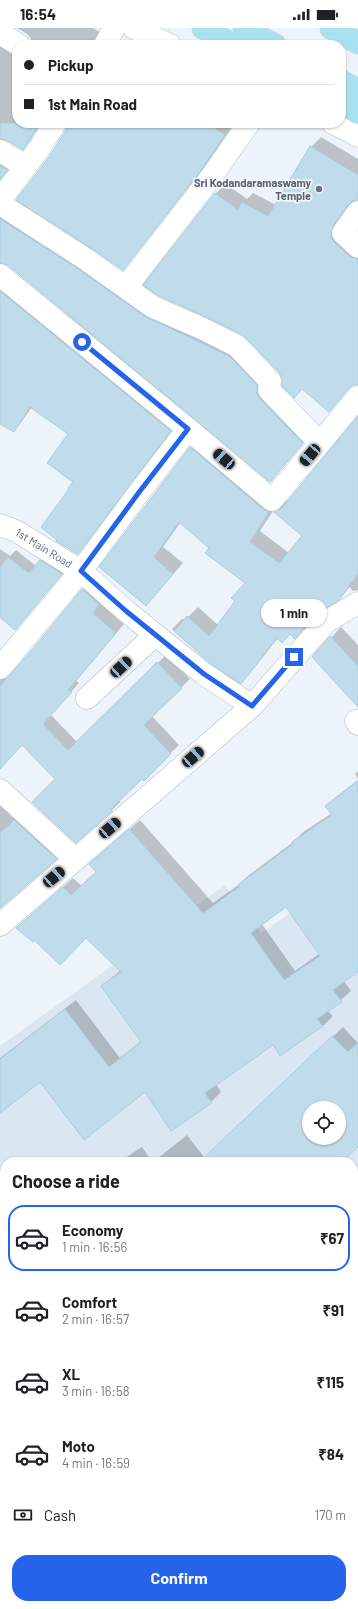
<!DOCTYPE html>
<meta charset="utf-8">
<style>
:root{--surface:#fff;--page:#f2f2f2;--text:#202124;--muted:#757577;--line:#e0e0e0;--accent:#2563eb}
body{margin:0;font-family:Barlow,sans-serif;background:var(--page);color:var(--text);height:100vh;display:flex;flex-direction:column;font-size:15px;white-space:nowrap}
*{box-sizing:border-box;margin:0}
p{font-size:13px;color:var(--muted)}
.icon{flex:none;width:22px;height:22px;fill:none;stroke:currentColor;stroke-width:2;stroke-linecap:round;stroke-linejoin:round}
.map{position:relative;flex:1;overflow:hidden}
.panel{position:absolute;left:0px;top:1129px;width:358px;height:452px;display:flex;flex-direction:column;background:var(--surface);border-radius:16px 16px 0 0;box-shadow:0 1px 3px #0004}
.panel>*{flex:none}
.guide{position:absolute;left:12px;top:12px;width:334px;height:88px;border-radius:16px;box-shadow:0 1px 3px #0004;display:grid;align-content:center;height:88px;padding:0 12px;background:var(--surface)}
.fabs{position:absolute;left:302px;top:1073px;display:grid;gap:8px}
.fabs a{display:grid;place-items:center;width:44px;height:44px;border-radius:50%;background:var(--surface);box-shadow:0 1px 3px #0004;font-size:20px}
.end{position:absolute;width:18px;height:18px;margin:-9px;border:5px solid #2563eb;background:#fff;box-shadow:0 0 0 2px #fff}
.from{border-radius:50%}
.bubble{position:absolute;height:28px;border-radius:14px;background:var(--surface);box-shadow:0 1px 3px #0004;font-size:13px;font-weight:700;line-height:28px;text-align:center}
.car{position:absolute;width:12px;height:24px;margin:-12px -6px;border-radius:5px;box-shadow:0 0 3px 1px #0007;background:linear-gradient(#222 24%,#8ab4d8 0 40%,#222 0 76%,#8ab4d8 0 86%,#222 0)}
.guide b{display:flex;align-items:center;gap:14px;height:38px;font-size:15px}
.guide b+b{border-top:1px solid var(--line)}
.guide i{width:10px;height:10px;background:var(--text)}
ul{padding:0;list-style:none}
li{display:flex;align-items:center;gap:12px;height:66px;margin:0 8px 6px;padding:0 4px;border:2px solid transparent;border-radius:16px}
li div{flex:1}
li b{display:block;font-size:15px}
li em{font-style:normal;font-weight:700}
li.current{border-color:var(--accent)}
li>.icon{width:36px;height:36px;stroke-width:1.5}
h2{padding:0 12px;font-size:18px;line-height:48px}
.pay{display:flex;align-items:center;gap:10px;height:44px;padding:0 12px;font-size:15px}
.pay p{margin-inline-start:auto}
.button{display:flex;gap:8px;margin-top:auto;padding:8px 12px}
.button a{flex:1;height:46px;border-radius:16px;background:var(--accent);color:#fff;font-size:16px;font-weight:700;line-height:46px;text-align:center}
.status{display:flex;justify-content:space-between;align-items:center;height:28px;padding:0 20px;background:var(--surface);direction:ltr}
.status svg{height:11px;fill:currentColor}
.map>svg:first-child{display:block}
.residential{fill:#dae7f2;fill-rule:evenodd}
.commercial{fill:#daeef5}
.shadow{fill:#0003;fill-rule:evenodd}
.building{fill:#c0dcea;stroke:#a7cee0;fill-rule:evenodd}
.lines{fill:none;stroke-linecap:round;stroke-linejoin:round}
.street-casing{stroke:#afc0cb;stroke-width:23}
.secondary-casing{stroke:#adc1cd;stroke-width:23}
.highway-casing{stroke:#cad2d6;stroke-width:23}
.street{stroke:#fff;stroke-width:22}
.secondary{stroke:#fff;stroke-width:22}
.highway{stroke:#a8e2f0;stroke-width:22}
.route{stroke:#2563eb;stroke-width:5}
.worship-dot{fill:#6b7280;stroke:#f2f7fe;stroke-width:1.5}
.labels{text-anchor:middle;stroke-width:3.5;stroke-linejoin:round;paint-order:stroke}
.worship-label{font-size:11px;font-weight:bold;fill:#5b616d;stroke:#f2f7fe;text-anchor:end}
.street-label{font-size:11px;fill:#506a75;stroke:#f2f7fe}
</style>
<div class="status"><b>16:54</b><svg viewBox="0 0 49 12"><path d="M0 12V9h3v3zM5 12V6h3v6zM10 12V3h3v9zM15 12V0h3v12zM26 1h20v11H26zM47 4h2v5h-2z"/></svg></div>
<div class="map">
<svg width="358" height="1581" viewBox="0 0 358 1581">
<rect width="100%" height="100%" fill="#ecf3fb"/>
<g class="residential">
<path d="M358,839v411l-5,5v-121h-348v26l-5,1v-143l225,-161 36,48zM309,1080h30v30h-30z"/>
<polygon points="5,1314 5,1492 0,1499 0,1319"/>
</g>
<g class="commercial">
<polygon points="358,1250 358,1424 353,1429 353,1255"/>
<polygon points="358,1465 358,1581 326,1581 321,1576 353,1576 353,1469"/>
<polygon points="138,1576 252,1576 249,1581 135,1581"/>
</g>
<g class="shadow">
<polygon points="17,0 93,0 100,4 102,17 32,17 31,11 27,6"/>
<polygon points="0,9 17,20 17,95 41,95 29,114 22,121 7,111 0,110"/>
<polygon points="68,95 224,95 231,100 206,137 123,241 50,129 67,102"/>
<polygon points="321,109 358,131 358,171 354,172 341,192 358,216 358,356 352,357 329,383 302,360 283,349 215,166 226,156 247,171 253,165 276,177 311,119"/>
<polygon points="0,126 13,135 0,152"/>
<polygon points="0,180 236,322 309,408 277,446 270,453 8,236 0,234"/>
<polygon points="0,251 177,396 84,518 78,525 70,461 74,454 70,406 32,379 20,396 14,403 0,394"/>
<polygon points="358,390 358,562 353,563 350,559 338,571 319,583 291,605 278,610 251,644 241,655 212,635 172,601 182,591 186,591 198,579 218,597 236,573 246,555 211,519 181,494 163,519 183,535 146,577 101,539 191,420 201,409 279,474 260,503 289,525 303,508 275,484 285,474 290,471"/>
<polygon points="0,521 10,528 16,522 36,538 48,525 69,538 15,601 0,588"/>
<polygon points="91,553 107,567 101,576 124,596 76,653 79,655 51,687 77,714 166,627 190,651 152,688 179,717 144,751 142,750 119,772 120,774 112,782 76,813 56,751 23,716 0,740 0,647 2,645 8,651"/>
<polygon points="341,599 358,617 358,675 313,629"/>
<polygon points="358,743 358,751 355,746"/>
<path d="M358,752v191l-14,10 7,10 -23,20 5,5 -10,10 -49,18 -58,40 5,8 -10,10 -66,-12 -105,-9 -40,30v-53l76,-58 44,58 21,-17 -39,-55 19,-16 -35,-33 -52,2 -17,-11 11,-10 45,-40 9,8 15,-14 4,-18 39,-34 73,83 25,-18 11,-10 44,-33 10,-10 29,-19 -6,-7 11,-10zM286,878l33,48 -24,17 -33,-47z"/>
<polygon points="0,777 63,824 0,879"/>
<path d="M343,999l15,16v102l-18,17h-112l-3,-24zM309,1080h30v30h-30z"/>
<polygon points="187,1107 208,1134 153,1134"/>
<polygon points="142,1119 152,1134 119,1134"/>
<polygon points="358,1171 358,1198 353,1192 353,1175"/>
<polygon points="353,1320 358,1326 358,1387 353,1391"/>
<polygon points="5,1328 5,1443 0,1448 0,1332"/>
<polygon points="358,1483 358,1581 341,1581 336,1576 353,1576 353,1493"/>
<polygon points="5,1532 5,1576 9,1576 5,1581 0,1581 0,1538"/>
<polygon points="53,1576 125,1576 123,1581 58,1581"/>
<polygon points="168,1576 228,1576 225,1581 166,1581 169,1577"/>
</g>
<g class="building">
<polygon points="0,95 40,95 23,122 6,112 0,111"/>
<polygon points="67,95 208,95 225,107 199,145 123,242 91,220 16,172 50,128 66,102"/>
<polygon points="310,118 358,147 358,172 352,173 348,177 333,198 331,204 331,209 334,214 349,228 358,231 358,357 353,357 348,361 329,384 302,361 294,370 282,358 282,349 279,344 243,307 206,289 159,268 143,257 215,165 238,182 242,174 268,188"/>
<polygon points="0,138 7,142 0,151"/>
<polygon points="0,191 77,240 146,289 229,328 257,357 257,366 260,371 303,415 270,454 8,237 0,235"/>
<polygon points="0,263 171,403 78,526 56,513 57,512 41,499 69,461 68,460 73,454 47,435 68,406 30,379 14,404 0,396"/>
<polygon points="358,388 358,546 339,572 317,586 295,611 290,606 282,615 277,610 241,656 211,636 174,603 187,588 209,608 235,573 231,570 245,555 205,525 209,520 179,494 154,529 173,546 146,578 99,539 190,419 264,482 269,484 250,514 279,535 302,508 274,484 282,480"/>
<polygon points="8,529 29,545 40,532 62,546 15,602 0,589 0,539"/>
<polygon points="82,561 99,576 93,585 116,605 68,662 72,664 43,696 68,722 157,634 182,660 144,697 171,726 144,753 142,751 111,781 112,783 76,815 32,774 55,751 22,717 0,741 0,658 33,621"/>
<polygon points="330,608 358,638 358,679 312,629"/>
<path d="M358,753v191l-25,18 9,12 -25,17 6,7 -43,30 -7,-11 -68,48 7,10 -41,28 -26,-39 -61,48 -44,-58 -40,31v-54l65,-50 44,58 32,-25 -40,-56 20,-14 -35,-34 -26,27 -26,-25 -1,2 -17,-14 47,-41 8,8 25,-23 -7,-8 40,-35 74,84 36,-26 -1,-2 55,-41 -1,-2 40,-27 -7,-9zM286,879l34,49 -36,24 -33,-47z"/>
<polygon points="14,792 57,831 0,880 0,805"/>
<path d="M332,1008l16,16 10,-9v104l-16,15h-143zM309,1080h30v30h-30z"/>
</g>
<g class="lines">
<defs>
<g id="street">
<polyline points="0,5 19,17"/>
<polyline points="0,123 25,138"/>
<polyline points="0,176 84,230 153,279 201,300 237,318 270,353 269,362 320,415"/>
<polyline points="358,184 343,205 358,219"/>
<polyline points="0,247 188,401 140,463 81,543 0,640"/>
<polyline points="126,259 209,152 249,95"/>
<polyline points="188,401 272,472 358,369"/>
<path id="s1" d="M0,497l16,6 65,40 45,40 78,63 48,32"/>
<polyline points="87,670 155,607"/>
<polyline points="356,693 358,696"/>
<polyline points="0,762 75,831"/>
<polyline points="0,897 252,678 326,594 358,575"/>
<polyline points="305,1576 311,1581"/>
</g>
<g id="secondary">
<polyline points="134,0 170,17"/>
<polyline points="105,17 114,0"/>
<polyline points="333,95 358,108"/>
<polyline points="0,172 39,121 55,95"/>
<polyline points="353,1441 358,1437"/>
<polyline points="265,1581 268,1576"/>
</g>
<g id="highway">
<polyline points="203,0 234,17"/>
<polyline points="244,0 275,17"/>
<polyline points="331,0 358,15"/>
<polyline points="341,53 358,62"/>
<polyline points="341,75 358,85"/>
</g>
</defs>
<use href="#street" class="street-casing"/>
<use href="#secondary" class="secondary-casing"/>
<use href="#highway" class="highway-casing"/>
<use href="#street" class="street"/>
<use href="#secondary" class="secondary"/>
<use href="#highway" class="highway"/>
</g>
<g class="lines">
<polyline class="route" points="82,314 188,401 140,463 81,543 126,583 204,646 252,678 294,629"/>
</g>
<circle class="worship-dot" cx="319" cy="161" r="4"/>
<g class="labels">
<g class="worship-label">
<text x="311" y="159">Sri Kodandaramaswamy<tspan x="311" dy="13">Temple</tspan></text>
</g>
<g class="street-label">
<text dy="4" stroke="none"><textPath href="#s1" startOffset="50">1st Main Road</textPath></text>
</g>
</g>
</svg>
<div class="fabs">
<a><svg class="icon" aria-label="locate" viewBox="0 0 24 24"><circle cx="12" cy="12" r="6"/><path d="M12 2v4M12 18v4M2 12h4M18 12h4"/></svg></a>
</div>
<i class="end from" style="left:82px;top:314px"></i>
<i class="end" style="left:294px;top:629px"></i>
<div class="bubble" style="left:261px;top:571px;width:66px">1 min</div>
<i class="car" style="left:310px;top:427px;rotate:220deg"></i>
<i class="car" style="left:224px;top:431px;rotate:311deg"></i>
<i class="car" style="left:121px;top:639px;rotate:47deg"></i>
<i class="car" style="left:193px;top:729px;rotate:49deg"></i>
<i class="car" style="left:110px;top:800px;rotate:49deg"></i>
<i class="car" style="left:54px;top:849px;rotate:49deg"></i>
<div class="guide">
<b><i class="from"></i>Pickup</b>
<b><i></i>1st Main Road</b>
</div>
<section class="panel">
<h2>Choose a ride</h2>
<ul>
<li class="current"><svg class="icon" aria-label="car" viewBox="0 0 24 24"><path d="M5 17H2v-5l4-1 3-4h7l3 4 3 1v5h-3M9 17h6M6 11h13"/><circle cx="7" cy="17" r="2"/><circle cx="17" cy="17" r="2"/></svg><div><b>Economy</b><p>1 min · 16:56</p></div><em>₹67</em></li>
<li><svg class="icon" aria-label="car" viewBox="0 0 24 24"><path d="M5 17H2v-5l4-1 3-4h7l3 4 3 1v5h-3M9 17h6M6 11h13"/><circle cx="7" cy="17" r="2"/><circle cx="17" cy="17" r="2"/></svg><div><b>Comfort</b><p>2 min · 16:57</p></div><em>₹91</em></li>
<li><svg class="icon" aria-label="car" viewBox="0 0 24 24"><path d="M5 17H2v-5l4-1 3-4h7l3 4 3 1v5h-3M9 17h6M6 11h13"/><circle cx="7" cy="17" r="2"/><circle cx="17" cy="17" r="2"/></svg><div><b>XL</b><p>3 min · 16:58</p></div><em>₹115</em></li>
<li><svg class="icon" aria-label="car" viewBox="0 0 24 24"><path d="M5 17H2v-5l4-1 3-4h7l3 4 3 1v5h-3M9 17h6M6 11h13"/><circle cx="7" cy="17" r="2"/><circle cx="17" cy="17" r="2"/></svg><div><b>Moto</b><p>4 min · 16:59</p></div><em>₹84</em></li>
</ul>
<div class="pay"><svg class="icon" aria-label="cash" viewBox="0 0 24 24"><path d="M3 7h18v10H3z"/><circle cx="12" cy="12" r="2"/></svg>Cash<p>170 m</p></div>
<div class="button"><a>Confirm</a></div>
</section>
</div>
